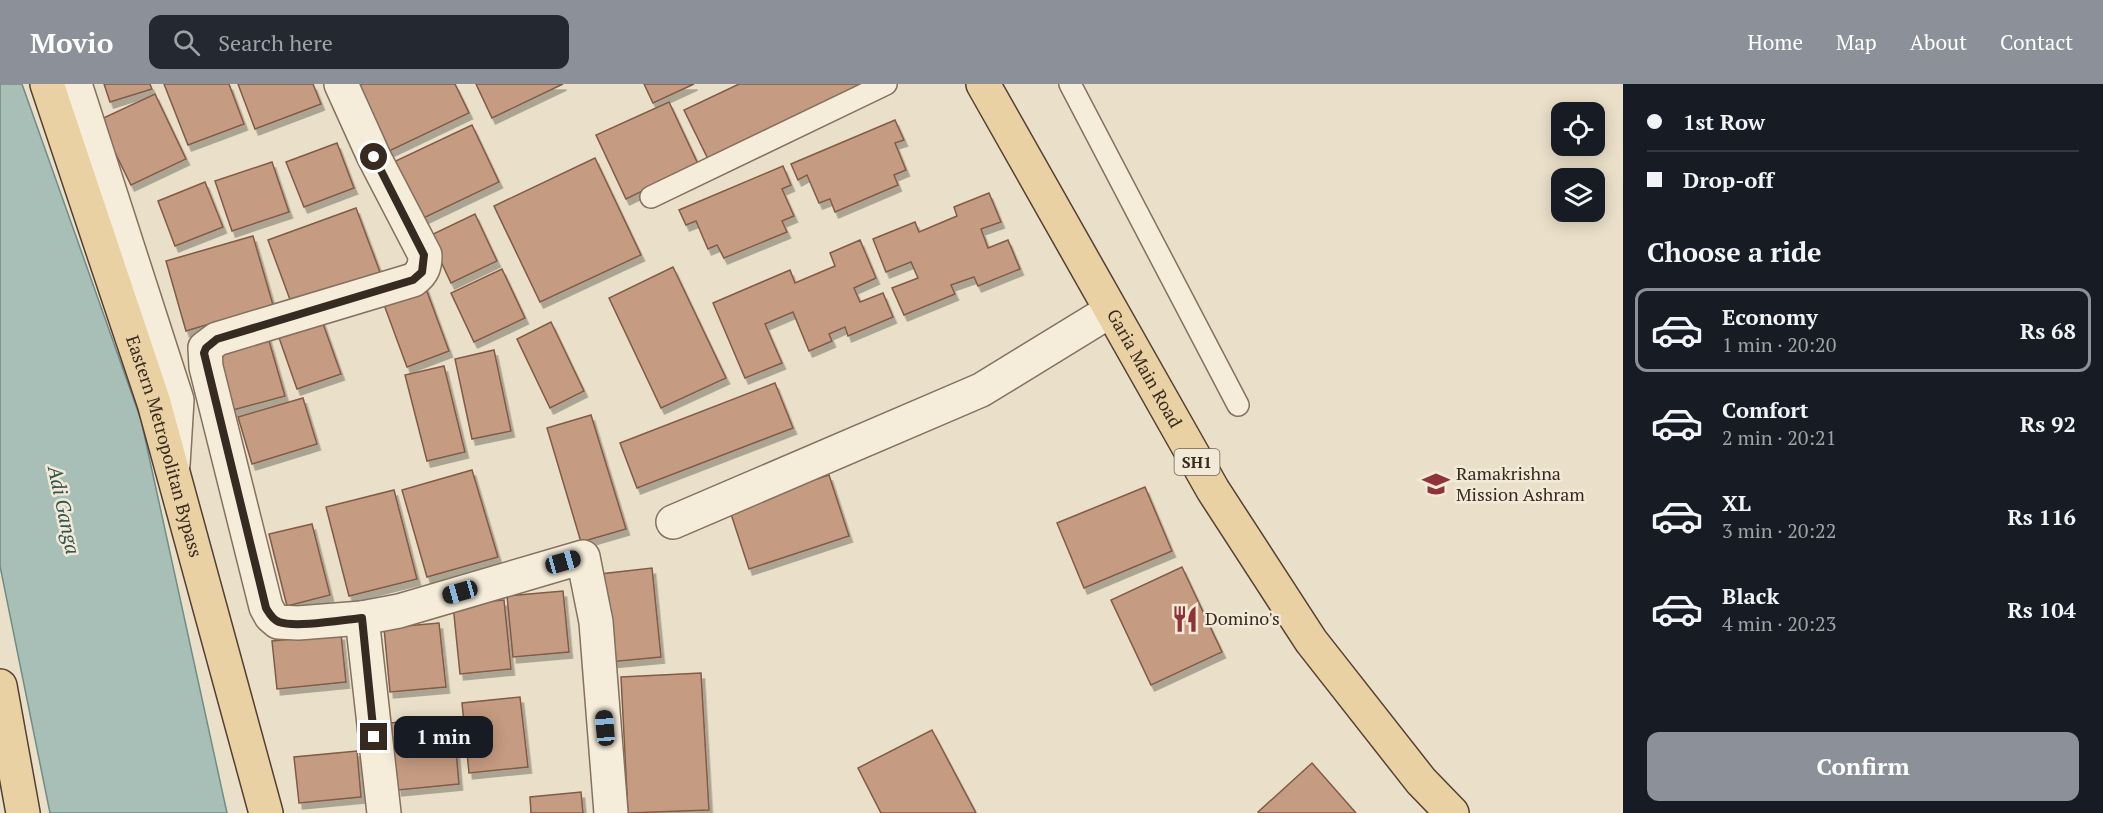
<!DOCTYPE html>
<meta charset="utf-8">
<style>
:root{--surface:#171b24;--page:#242831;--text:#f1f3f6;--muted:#9ea1a6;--line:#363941;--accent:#8c9099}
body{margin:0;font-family:"PT Serif",serif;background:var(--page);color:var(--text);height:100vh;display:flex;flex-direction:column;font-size:22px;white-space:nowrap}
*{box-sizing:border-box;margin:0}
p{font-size:20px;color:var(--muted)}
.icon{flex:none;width:33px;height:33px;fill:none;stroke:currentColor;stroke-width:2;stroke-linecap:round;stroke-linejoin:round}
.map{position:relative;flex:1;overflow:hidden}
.panel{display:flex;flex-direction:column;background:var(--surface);width:480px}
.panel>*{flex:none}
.banner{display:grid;align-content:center;height:132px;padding:0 24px;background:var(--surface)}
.fabs{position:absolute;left:1551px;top:18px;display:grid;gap:12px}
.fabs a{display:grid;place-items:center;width:54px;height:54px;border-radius:12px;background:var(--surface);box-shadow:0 3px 15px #0003;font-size:30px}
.end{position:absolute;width:27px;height:27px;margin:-14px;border:8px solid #362a21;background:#fff;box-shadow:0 0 0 3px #fff}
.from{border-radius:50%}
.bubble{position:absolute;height:42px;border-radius:12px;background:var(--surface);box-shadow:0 3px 15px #0003;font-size:20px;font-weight:600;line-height:42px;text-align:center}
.car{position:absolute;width:18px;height:36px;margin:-18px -9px;border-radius:8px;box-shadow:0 0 4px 2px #0007;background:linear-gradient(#222 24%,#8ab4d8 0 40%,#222 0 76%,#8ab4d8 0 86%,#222 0)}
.banner b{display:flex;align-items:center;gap:21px;height:57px;font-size:22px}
.banner b+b{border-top:2px solid var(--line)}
.banner i{width:15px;height:15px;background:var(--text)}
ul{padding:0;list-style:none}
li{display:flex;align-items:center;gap:18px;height:84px;margin:0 12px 9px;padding:0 12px;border:3px solid transparent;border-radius:12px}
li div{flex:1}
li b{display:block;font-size:22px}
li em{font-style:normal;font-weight:600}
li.selected{border-color:var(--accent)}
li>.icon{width:54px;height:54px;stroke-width:1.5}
h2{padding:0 24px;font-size:27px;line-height:72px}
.primary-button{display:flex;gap:12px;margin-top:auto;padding:12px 24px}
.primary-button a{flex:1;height:69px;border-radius:12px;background:var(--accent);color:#fff;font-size:24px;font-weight:600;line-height:69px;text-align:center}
header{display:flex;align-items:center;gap:36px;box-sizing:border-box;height:84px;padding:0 30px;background:var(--accent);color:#fff}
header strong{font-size:28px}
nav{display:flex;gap:33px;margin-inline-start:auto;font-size:21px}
.search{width:420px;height:54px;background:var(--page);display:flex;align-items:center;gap:15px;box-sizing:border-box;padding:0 21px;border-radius:12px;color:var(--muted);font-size:22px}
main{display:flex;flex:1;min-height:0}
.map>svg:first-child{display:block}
.water{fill:#a8bfb7;stroke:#708c84;stroke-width:1.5}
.building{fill:#c59b81;stroke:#815b47;stroke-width:1.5;filter:url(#shadow)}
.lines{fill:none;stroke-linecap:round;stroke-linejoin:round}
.service-casing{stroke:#84715f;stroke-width:24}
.minor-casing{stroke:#84715f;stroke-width:36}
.primary-casing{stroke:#534032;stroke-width:36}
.service{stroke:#f6ecda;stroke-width:21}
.minor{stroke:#f6ecda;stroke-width:33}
.primary{stroke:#e9d1a4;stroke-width:33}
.route{stroke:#362a21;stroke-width:8}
.labels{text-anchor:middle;stroke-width:5;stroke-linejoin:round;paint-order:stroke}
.shield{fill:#f2e9d7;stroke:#6e6358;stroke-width:1.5}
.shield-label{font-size:16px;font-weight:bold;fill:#362a21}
.street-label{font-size:18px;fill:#362a21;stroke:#f2e9d7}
.poi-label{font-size:18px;fill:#362a21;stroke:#f2e9d7;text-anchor:start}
.water-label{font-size:20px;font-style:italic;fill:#325551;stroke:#f2e9d7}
</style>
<header>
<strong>Movio</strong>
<div class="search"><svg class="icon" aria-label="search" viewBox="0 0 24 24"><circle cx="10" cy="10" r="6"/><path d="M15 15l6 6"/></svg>Search here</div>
<nav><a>Home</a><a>Map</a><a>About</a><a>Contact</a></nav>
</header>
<main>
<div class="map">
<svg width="1623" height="729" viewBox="0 0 1623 729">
<defs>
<filter id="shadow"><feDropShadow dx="3.5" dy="6" stdDeviation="0" flood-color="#0004"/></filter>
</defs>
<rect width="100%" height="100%" fill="#eadfc8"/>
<polygon class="water" points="0,0 22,0 141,336 227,729 50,729 0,482"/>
<g class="building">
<polygon points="104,0 150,0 152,5 110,18"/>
<polygon points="164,0 229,0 244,40 188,61"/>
<polygon points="238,0 313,0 321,20 255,45"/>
<polygon points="362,0 455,0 469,29 385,69 354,4"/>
<polygon points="476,0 563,0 492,34"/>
<polygon points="644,0 694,0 653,19"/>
<polygon points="739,0 878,0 710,79 684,26"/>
<polygon points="155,10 186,75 131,101 99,36"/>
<polygon points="669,18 698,80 626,115 596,51"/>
<polygon points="895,36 904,56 895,59 906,86 894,91 898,101 835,128 830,115 819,119 807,91 798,96 791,80"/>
<polygon points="472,41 499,98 413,139 385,82"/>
<polygon points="337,59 354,104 304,123 286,78"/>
<polygon points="595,74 641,171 540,218 494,122"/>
<polygon points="272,78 289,128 232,147 215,97"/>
<polygon points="783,82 791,101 782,105 794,132 782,137 787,148 724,174 717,161 708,165 696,137 686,141 679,126"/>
<polygon points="205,98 223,143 175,162 158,117"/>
<polygon points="989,109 1001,138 981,145 988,164 1008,156 1020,185 978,202 974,193 951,201 955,210 904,231 892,204 918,194 911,178 886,188 873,155 915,138 919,148 957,132 954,123"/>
<polygon points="356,124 380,188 292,221 268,156"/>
<polygon points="475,130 497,177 451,199 429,152"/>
<polygon points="253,152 273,221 186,247 166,177"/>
<polygon points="860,156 876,194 854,204 860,218 883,209 893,233 848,252 845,243 829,250 832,257 809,267 793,228 765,240 782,279 745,294 713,219 790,186 795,199 835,182 830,169"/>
<polygon points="673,183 726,294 661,324 609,214"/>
<polygon points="502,185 525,234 474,258 451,209"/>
<polygon points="425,202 449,267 407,283 383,218"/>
<polygon points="321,234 341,290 297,305 277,248"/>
<polygon points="551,238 584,307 550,324 517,255"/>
<polygon points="267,250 285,312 233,326 215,265"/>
<polygon points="494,266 511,347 472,355 455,275"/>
<polygon points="444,282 465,368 427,377 405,291"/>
<polygon points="775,299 793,344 637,404 620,359"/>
<polygon points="303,314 317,360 252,380 238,333"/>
<polygon points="591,331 626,445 581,458 547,344"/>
<polygon points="472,386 498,473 427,493 402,406"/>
<polygon points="829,391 849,452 749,485 729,424"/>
<polygon points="1145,403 1172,467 1084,504 1057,439"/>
<polygon points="394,406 417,495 349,512 326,423"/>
<polygon points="312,440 330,511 287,522 269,450"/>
<polygon points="1182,483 1222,568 1151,601 1111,516"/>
<polygon points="652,484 661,573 609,578 600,490"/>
<polygon points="563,507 569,568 513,573 507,512"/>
<polygon points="504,516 511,585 460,590 453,521"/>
<polygon points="439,539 446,603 390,608 384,544"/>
<polygon points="341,550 346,598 277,605 272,557"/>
<polygon points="701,589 709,726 628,729 621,593"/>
<polygon points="520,613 528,683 469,689 462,619"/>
<polygon points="453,633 459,700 398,706 391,639"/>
<polygon points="932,646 976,729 881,729 858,684"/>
<polygon points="357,667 361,713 299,719 294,673"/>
<polygon points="1312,679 1356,729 1259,729 1258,728"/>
<polygon points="581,708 583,729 531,729 530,713"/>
</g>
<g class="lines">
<defs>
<g id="service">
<polyline points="1070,0 1238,321"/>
<polyline points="651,113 886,0"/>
</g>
<g id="minor">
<polyline points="75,0 177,316 173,381"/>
<path d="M341,0l33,73 51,98c0,11 -2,18 -12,25l-196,59 -12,9 1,19 60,240 5,9 7,6 20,1 64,-5 37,-7 184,-54 13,65 15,191"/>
<polyline points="673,438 981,306 1110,227"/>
<polyline points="362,534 384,729"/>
</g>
<g id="primary">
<path id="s1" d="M47,0l107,319 112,410"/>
<path id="s2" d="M983,0l230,406 98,151 110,140 31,32"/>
<polyline points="0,602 23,729"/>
</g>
</defs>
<use href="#service" class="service-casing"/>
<use href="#minor" class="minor-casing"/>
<use href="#primary" class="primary-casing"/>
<use href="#service" class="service"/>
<use href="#minor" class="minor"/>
<use href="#primary" class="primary"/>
</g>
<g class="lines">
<path class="route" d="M374,73l50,98 -2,17 -9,8 -196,59 -11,9 -2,5 62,255c3,5 6,11 13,14 17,6 63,-2 83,-4l12,119"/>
</g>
<defs>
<symbol id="school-bare" viewBox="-9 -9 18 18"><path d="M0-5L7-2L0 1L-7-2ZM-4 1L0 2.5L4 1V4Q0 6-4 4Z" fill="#8e3439" stroke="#f2e9d7" stroke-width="2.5" paint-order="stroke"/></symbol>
<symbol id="restaurant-bare" viewBox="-9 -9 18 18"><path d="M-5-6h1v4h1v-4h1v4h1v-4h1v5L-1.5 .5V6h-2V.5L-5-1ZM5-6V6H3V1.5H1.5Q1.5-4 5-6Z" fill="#8e3439" stroke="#f2e9d7" stroke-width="2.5" paint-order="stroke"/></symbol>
</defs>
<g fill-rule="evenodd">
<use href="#school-bare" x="1417" y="381" width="38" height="38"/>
<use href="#restaurant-bare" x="1166" y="516" width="38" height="38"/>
</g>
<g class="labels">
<rect class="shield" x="1174.5" y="365" width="45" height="26" rx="4.5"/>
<g class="shield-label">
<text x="1197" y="384">SH1</text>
</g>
<g class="street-label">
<text dy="6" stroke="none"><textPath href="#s2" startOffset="327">Garia Main Road</textPath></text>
<text dy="6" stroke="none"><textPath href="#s1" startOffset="381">Eastern Metropolitan Bypass</textPath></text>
</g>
<g class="poi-label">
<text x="1456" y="396">Ramakrishna<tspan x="1456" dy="21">Mission Ashram</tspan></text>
<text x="1205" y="541">Domino's</text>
</g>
<g class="water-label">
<text transform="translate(64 426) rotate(78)" y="7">Adi Ganga</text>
</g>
</g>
</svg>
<div class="fabs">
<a><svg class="icon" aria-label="locate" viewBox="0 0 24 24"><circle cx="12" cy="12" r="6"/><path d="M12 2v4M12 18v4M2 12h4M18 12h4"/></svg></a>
<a><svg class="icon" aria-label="layers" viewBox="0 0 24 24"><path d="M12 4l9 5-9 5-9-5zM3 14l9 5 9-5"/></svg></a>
</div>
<i class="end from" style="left:374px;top:73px"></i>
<i class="end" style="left:374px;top:653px"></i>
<div class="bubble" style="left:394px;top:632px;width:99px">1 min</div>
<i class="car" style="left:563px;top:478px;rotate:74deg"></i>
<i class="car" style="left:460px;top:508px;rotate:254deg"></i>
<i class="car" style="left:605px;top:644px;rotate:355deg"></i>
</div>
<section class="panel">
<div class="banner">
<b><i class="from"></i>1st Row</b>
<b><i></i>Drop-off</b>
</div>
<h2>Choose a ride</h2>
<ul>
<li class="selected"><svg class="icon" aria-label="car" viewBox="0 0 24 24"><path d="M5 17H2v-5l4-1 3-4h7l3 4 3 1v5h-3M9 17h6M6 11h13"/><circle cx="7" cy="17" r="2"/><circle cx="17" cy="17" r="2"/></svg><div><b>Economy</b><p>1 min · 20:20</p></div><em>Rs 68</em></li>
<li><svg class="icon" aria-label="car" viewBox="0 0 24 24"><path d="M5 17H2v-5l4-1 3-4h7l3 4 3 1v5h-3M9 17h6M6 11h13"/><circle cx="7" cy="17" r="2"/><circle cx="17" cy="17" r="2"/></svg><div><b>Comfort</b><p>2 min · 20:21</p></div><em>Rs 92</em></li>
<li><svg class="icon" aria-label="car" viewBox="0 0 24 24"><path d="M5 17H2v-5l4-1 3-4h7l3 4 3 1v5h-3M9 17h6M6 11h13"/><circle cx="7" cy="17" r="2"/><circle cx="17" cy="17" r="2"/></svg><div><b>XL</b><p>3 min · 20:22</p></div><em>Rs 116</em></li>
<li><svg class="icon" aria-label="car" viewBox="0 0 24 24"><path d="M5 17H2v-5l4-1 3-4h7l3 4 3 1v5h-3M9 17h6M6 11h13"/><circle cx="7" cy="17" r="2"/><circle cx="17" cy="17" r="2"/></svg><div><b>Black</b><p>4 min · 20:23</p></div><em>Rs 104</em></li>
</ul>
<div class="primary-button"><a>Confirm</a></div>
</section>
</main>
